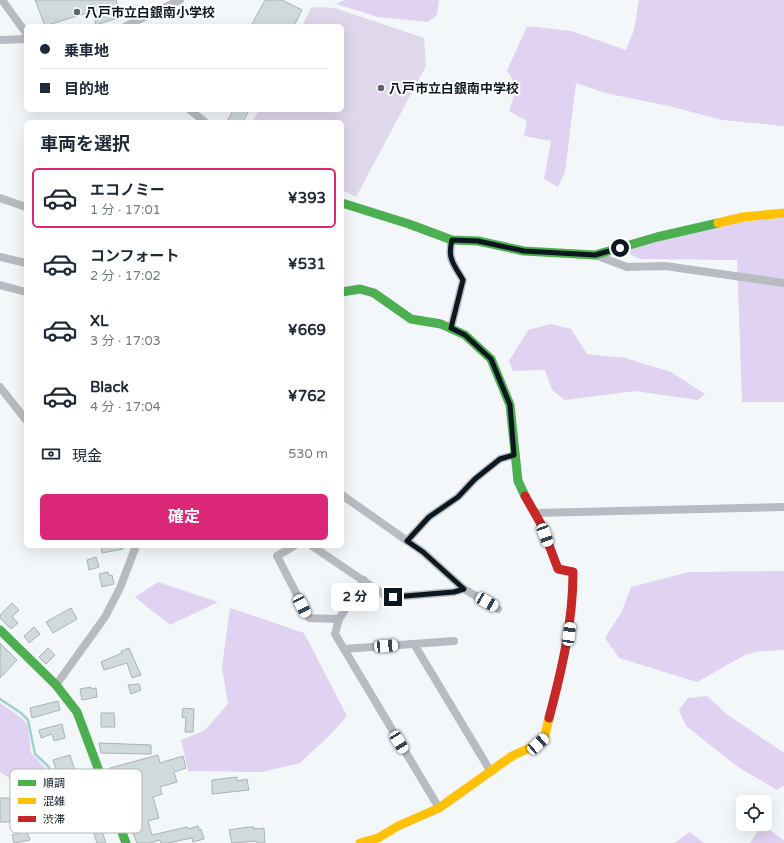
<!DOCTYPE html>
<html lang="ja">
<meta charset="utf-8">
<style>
:root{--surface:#fff;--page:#f2f2f3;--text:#1f2937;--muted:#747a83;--line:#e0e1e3;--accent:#db2777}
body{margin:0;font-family:"Varela Round","Noto Sans JP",sans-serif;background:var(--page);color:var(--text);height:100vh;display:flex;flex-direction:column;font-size:15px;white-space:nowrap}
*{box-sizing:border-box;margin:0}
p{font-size:13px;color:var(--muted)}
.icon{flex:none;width:22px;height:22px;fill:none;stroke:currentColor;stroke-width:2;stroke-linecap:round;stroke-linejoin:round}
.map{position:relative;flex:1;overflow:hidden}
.details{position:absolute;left:24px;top:120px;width:320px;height:428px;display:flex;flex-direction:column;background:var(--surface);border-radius:6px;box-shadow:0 4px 16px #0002}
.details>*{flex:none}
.banner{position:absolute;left:24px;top:24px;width:320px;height:88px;border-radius:6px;box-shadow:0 4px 16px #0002;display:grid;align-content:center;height:88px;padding:0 16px;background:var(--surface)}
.fabs{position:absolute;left:736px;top:795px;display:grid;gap:8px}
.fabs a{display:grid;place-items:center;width:36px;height:36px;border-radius:6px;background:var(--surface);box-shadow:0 4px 16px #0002;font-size:20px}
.end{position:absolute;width:18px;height:18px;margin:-9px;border:5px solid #0c1720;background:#fff;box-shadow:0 0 0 2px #fff}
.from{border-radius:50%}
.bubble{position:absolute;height:28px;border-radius:6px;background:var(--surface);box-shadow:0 4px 16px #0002;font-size:13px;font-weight:700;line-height:28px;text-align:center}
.car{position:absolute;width:12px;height:24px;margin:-12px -6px;border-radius:5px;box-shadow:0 0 3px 1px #0007;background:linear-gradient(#fff 24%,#345 0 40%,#fff 0 76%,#345 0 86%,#fff 0)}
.banner b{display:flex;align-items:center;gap:14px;height:38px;font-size:15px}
.banner b+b{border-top:1px solid var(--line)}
.banner i{width:10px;height:10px;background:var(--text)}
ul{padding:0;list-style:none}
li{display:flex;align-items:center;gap:12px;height:60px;margin:0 8px 6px;padding:0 8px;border:2px solid transparent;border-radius:6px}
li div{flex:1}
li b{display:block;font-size:15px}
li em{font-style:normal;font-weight:700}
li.on{border-color:var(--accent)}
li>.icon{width:36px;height:36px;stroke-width:1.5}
h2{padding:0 16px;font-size:18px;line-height:48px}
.pay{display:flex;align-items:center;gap:10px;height:44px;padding:0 16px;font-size:15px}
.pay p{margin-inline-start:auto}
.primary-button{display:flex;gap:8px;margin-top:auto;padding:8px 16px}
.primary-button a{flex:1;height:46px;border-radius:6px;background:var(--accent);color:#fff;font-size:16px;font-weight:700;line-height:46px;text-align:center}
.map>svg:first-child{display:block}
.green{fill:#dfd7eb}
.forest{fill:#dfd3f1}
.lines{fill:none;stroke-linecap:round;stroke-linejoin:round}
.stream{stroke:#9cd2ca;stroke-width:2.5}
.building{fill:#d0dadd;stroke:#a9b2b5}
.street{stroke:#b8bbc1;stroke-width:8}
.fast{stroke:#4caf50;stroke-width:9}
.slow{stroke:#ffc107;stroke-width:9}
.jam{stroke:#c62828;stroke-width:9}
.route{stroke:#0c1720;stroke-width:5}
.poi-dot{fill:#5d656c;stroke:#fff;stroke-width:1.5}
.labels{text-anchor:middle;stroke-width:4;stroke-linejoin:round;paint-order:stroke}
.poi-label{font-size:13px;font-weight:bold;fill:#0c1720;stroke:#fff;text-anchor:start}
.key{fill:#fff;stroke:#b6b9bc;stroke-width:1}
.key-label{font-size:11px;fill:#0c1720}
</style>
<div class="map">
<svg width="784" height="843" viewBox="0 0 784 843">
<rect width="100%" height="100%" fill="#f4f7fa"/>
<polygon class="green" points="316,7 335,8 424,38 426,66 356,197 342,190 342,122 252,122 259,110 342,110 342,26 302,26 311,8"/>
<g class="forest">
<polygon points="344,0 439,0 437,15 428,22 378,17 336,4"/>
<polygon points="639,0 784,0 784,126 722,120 669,106 605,93 576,83 565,172 558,187 544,179 551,141 524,136 527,121 509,111 517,85 507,71 527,26 571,31 626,50 634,30"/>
<polygon points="784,217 784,402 742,402 737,260 640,259 621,250 733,223"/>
<polygon points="551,324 571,329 587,354 625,358 671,372 705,394 698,400 635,391 565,400 552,390 545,370 513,371 509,361 528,330"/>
<polygon points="784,571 784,650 761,651 745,655 697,682 619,658 605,638 622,611 631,587 689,572"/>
<polygon points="158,582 218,602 170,625 135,597"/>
<polygon points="230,608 304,633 347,716 329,736 300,763 262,772 188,771 181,740 204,731 228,704 222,667"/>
<polygon points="707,696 728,715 784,753 784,786 777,790 738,767 686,726 679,710 688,698"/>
<path d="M0,703l23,16 5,7 3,27 14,14 6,16c-18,7 -36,-1 -51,-11z"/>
<polygon points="762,825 784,840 784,843 750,843"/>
<polygon points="690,832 704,843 674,843"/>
</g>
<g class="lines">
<polyline class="stream" points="0,699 21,713 28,720 35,754 47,765 77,803"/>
</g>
<g class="building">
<polygon points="35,0 116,0 121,17 96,25 93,11 45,26"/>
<polygon points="265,0 282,0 302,10 294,26 251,26"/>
<polygon points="233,110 249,110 243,122 227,122"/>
<polygon points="101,546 122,546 123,549 102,553"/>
<polygon points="96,557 99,567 89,570 87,560"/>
<polygon points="108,572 109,576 112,575 114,584 102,587 99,574"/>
<polygon points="12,603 19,610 12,617 18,623 11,629 0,618 0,615"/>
<polygon points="71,608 77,619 53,633 46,622"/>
<polygon points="34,627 40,634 29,643 24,636"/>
<polygon points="0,643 17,660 0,678"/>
<polygon points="48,648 55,655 46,664 39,657"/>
<polygon points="129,648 141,675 132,678 127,663 104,670 101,662 122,653 121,651"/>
<polygon points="139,684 141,690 131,694 128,685"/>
<polygon points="91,687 91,689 96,688 97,697 82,700 80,689"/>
<polygon points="58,701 60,710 32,718 30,708"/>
<polygon points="183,708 194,709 193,732 185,732 186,718 182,717"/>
<polygon points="101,713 114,713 115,727 101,727"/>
<polygon points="62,724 65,738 54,741 52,734 41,738 39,730"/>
<polygon points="99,743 151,745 151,754 101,753"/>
<polygon points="70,755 76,774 80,772 91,801 95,799 101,815 105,813 108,821 100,826 106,843 97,843 88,815 75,787 72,789 64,770 57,773 53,760"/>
<polygon points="158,755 160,763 183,756 186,768 174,772 177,782 160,787 162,794 153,797 159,818 148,821 152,835 187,827 188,829 198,826 199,830 201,829 204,839 193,842 192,838 168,843 161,843 160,840 150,843 137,843 126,816 131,814 129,809 142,805 137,788 123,792 123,790 117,792 110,768"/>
<polygon points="237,777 237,781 247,779 249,790 212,794 212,780"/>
<polygon points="46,793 53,809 37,815 35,810 27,813 26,811 15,816 15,822 0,822 0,798 13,798 13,802 22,798 23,800 28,799 29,800"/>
<polygon points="249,827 254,827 254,829 264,828 265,843 257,843 256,841 232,843 229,830"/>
<polygon points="27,831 30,840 14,843 12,835"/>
</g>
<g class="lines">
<g class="street">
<polyline points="2,0 26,33"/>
<polyline points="126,26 180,0"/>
<polyline points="0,40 26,39"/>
<polyline points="190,110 205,122"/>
<polyline points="0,198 26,207"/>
<polyline points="595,255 627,267 665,266 784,283"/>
<polyline points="0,257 26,263"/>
<polyline points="0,285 26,292"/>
<path d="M451,328l12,-48c-9,-15 -16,-22 -11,-40"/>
<polyline points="0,387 26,420"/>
<polyline points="342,495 423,552 464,589 498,609"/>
<polyline points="536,513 784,507"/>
<polyline points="407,541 429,517 458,497 475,479 500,459 514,455"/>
<polyline points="294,546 277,556 309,618 339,619"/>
<polyline points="312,546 386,596 393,597 454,592 464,589"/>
<polyline points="364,580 339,619 335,634 439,808"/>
<polyline points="414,644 491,772"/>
<polyline points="344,649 454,641"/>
<polyline points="56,685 105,617 120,588 136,546"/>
</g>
<g class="fast">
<polyline points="342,203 409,224 452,240 478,241 524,251 595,255 657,237 718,223"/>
<polyline points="342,292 360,289 374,293 411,319 441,324 465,335 491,359 510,405 518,481 525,496"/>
<polyline points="0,630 56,685 77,712 126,843"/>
</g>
<g class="slow">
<polyline points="718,223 743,217 784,213"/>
<polyline points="360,843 378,838 398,826 439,808 512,756 538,744 544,739 549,718"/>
</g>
<path class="jam" d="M525,496l16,28 17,45 15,3c0,50 -11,97 -24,146"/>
</g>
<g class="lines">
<path class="route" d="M393,597l61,-5 10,-3 -41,-37 -16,-11 22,-24 29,-20 17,-18 25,-20 14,-4 -4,-50 -19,-46 -26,-24 -14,-7 12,-48c-9,-15 -16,-22 -11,-40l26,1 46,10 71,4 25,-7"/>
</g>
<g class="poi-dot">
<circle cx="77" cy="12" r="4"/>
<circle cx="381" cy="88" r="4"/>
</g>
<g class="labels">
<g class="poi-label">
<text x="85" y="17">八戸市立白銀南小学校</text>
<text x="389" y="93">八戸市立白銀南中学校</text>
</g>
</g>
<rect x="10" y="769" width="132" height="64" rx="6" class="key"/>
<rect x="18" y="780" width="18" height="6" fill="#4caf50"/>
<rect x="18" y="798" width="18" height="6" fill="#ffc107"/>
<rect x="18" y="816" width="18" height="6" fill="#c62828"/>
<g class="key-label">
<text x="43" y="787">順調</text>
<text x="43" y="805">混雑</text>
<text x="43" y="823">渋滞</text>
</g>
</svg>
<div class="fabs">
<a><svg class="icon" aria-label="locate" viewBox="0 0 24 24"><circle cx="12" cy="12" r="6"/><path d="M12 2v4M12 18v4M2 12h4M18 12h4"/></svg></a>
</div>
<i class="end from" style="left:620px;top:248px"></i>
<i class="end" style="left:393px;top:597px"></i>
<div class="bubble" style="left:331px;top:583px;width:48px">2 分</div>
<i class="car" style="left:545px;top:535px;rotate:160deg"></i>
<i class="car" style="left:487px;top:602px;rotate:120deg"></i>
<i class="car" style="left:302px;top:606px;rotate:153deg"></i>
<i class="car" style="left:569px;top:634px;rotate:8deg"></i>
<i class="car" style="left:386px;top:646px;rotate:86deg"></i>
<i class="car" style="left:399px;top:742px;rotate:149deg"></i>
<i class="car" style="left:538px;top:744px;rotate:48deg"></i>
<div class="banner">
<b><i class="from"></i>乗車地</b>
<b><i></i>目的地</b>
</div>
<section class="details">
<h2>車両を選択</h2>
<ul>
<li class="on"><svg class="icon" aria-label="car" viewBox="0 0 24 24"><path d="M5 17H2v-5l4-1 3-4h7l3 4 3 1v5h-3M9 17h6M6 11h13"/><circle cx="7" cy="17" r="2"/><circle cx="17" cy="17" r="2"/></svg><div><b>エコノミー</b><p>1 分 · 17:01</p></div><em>¥393</em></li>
<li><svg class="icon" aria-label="car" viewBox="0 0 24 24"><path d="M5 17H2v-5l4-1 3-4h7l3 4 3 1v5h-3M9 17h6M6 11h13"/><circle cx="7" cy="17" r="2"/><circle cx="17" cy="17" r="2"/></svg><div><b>コンフォート</b><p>2 分 · 17:02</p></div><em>¥531</em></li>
<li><svg class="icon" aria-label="car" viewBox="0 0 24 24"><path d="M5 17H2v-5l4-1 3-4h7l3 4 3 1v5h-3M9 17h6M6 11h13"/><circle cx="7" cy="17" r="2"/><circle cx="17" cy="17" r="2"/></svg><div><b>XL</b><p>3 分 · 17:03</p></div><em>¥669</em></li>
<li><svg class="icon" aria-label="car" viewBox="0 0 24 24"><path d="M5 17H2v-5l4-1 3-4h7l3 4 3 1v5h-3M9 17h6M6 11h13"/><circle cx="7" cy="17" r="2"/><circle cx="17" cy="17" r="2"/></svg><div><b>Black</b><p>4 分 · 17:04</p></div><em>¥762</em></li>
</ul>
<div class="pay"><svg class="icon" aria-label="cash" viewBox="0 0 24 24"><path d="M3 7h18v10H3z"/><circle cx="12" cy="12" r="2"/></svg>現金<p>530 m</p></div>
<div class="primary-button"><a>確定</a></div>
</section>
</div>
